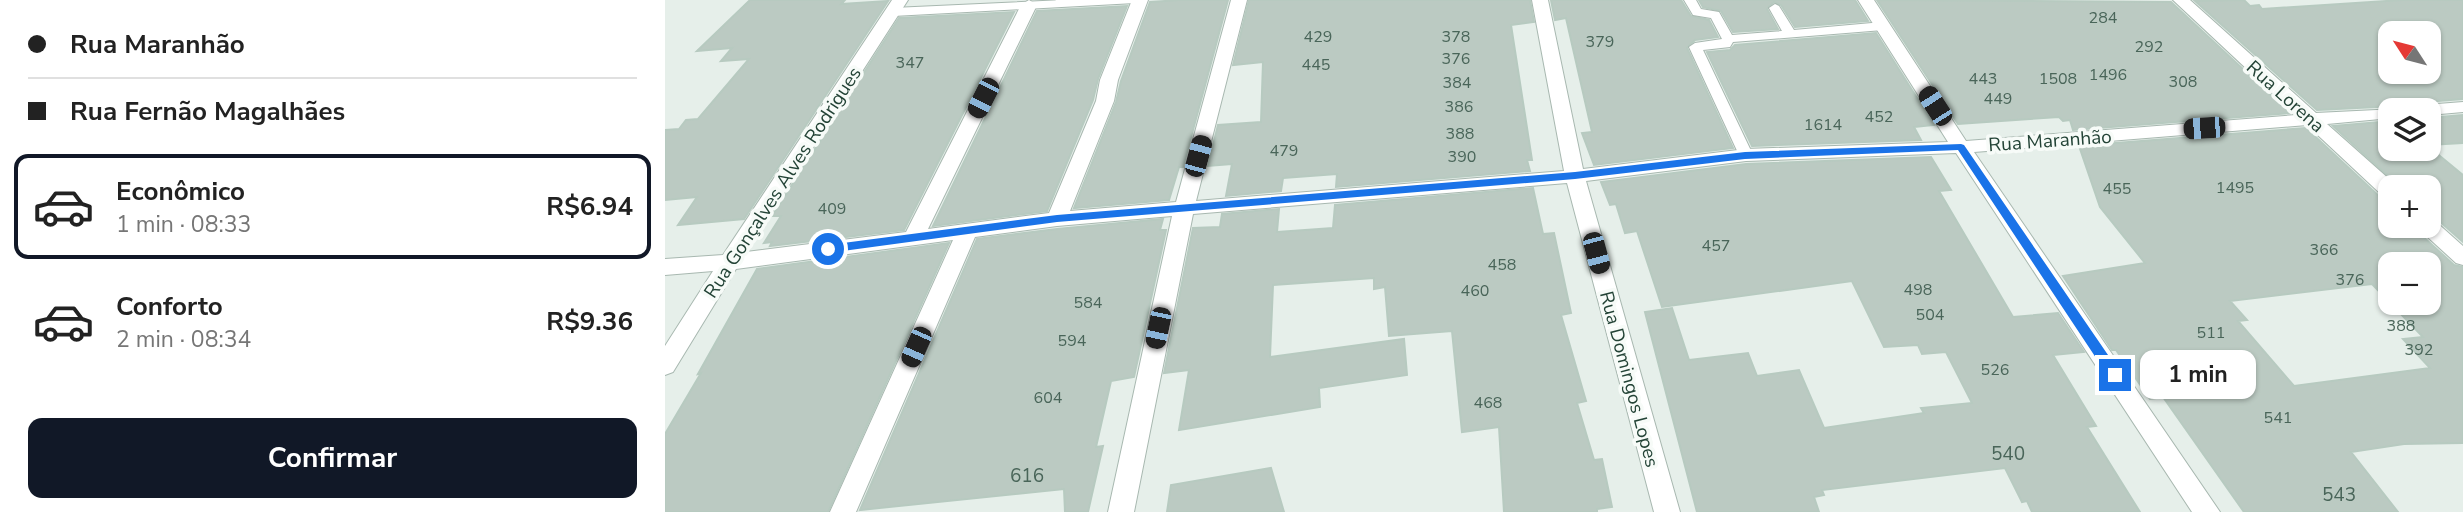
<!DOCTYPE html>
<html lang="pt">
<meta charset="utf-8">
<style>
:root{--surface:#fff;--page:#f2f2f2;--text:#222;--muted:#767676;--line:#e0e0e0;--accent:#111827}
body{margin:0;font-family:"Nunito Sans",sans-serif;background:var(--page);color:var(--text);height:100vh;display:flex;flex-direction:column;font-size:26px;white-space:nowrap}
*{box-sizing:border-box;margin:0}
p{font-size:23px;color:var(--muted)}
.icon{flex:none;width:38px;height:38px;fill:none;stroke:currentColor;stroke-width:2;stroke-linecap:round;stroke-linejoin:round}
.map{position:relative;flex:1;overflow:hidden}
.drawer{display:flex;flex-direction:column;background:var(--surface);width:665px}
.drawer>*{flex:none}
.guide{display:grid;align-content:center;height:154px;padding:0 28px;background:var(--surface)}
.needle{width:46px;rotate:306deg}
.buttons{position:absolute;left:1713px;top:21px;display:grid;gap:14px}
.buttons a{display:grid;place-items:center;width:63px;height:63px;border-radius:14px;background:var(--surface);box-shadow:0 2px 5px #0004;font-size:35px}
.end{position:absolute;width:32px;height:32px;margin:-16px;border:9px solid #1a73e8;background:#fff;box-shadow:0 0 0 4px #fff}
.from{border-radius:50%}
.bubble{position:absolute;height:49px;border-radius:14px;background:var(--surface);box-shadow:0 2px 5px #0004;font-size:23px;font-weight:700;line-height:49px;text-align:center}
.car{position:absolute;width:21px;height:42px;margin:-21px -10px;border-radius:9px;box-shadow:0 0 5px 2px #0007;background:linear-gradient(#222 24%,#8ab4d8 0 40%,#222 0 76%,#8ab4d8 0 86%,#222 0)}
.guide b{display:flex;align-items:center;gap:24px;height:66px;font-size:26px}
.guide b+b{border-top:2px solid var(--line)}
.guide i{width:18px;height:18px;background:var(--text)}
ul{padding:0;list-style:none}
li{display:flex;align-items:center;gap:21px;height:105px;margin:0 14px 10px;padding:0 14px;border:4px solid transparent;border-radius:14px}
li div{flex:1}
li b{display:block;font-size:26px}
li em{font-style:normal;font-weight:700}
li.current{border-color:var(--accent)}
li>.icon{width:63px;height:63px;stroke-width:1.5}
.action{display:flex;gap:14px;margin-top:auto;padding:14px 28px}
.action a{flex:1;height:80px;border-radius:14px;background:var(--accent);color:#fff;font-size:28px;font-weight:700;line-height:80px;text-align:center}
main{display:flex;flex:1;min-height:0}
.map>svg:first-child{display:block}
.building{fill:#bbcac2;stroke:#b7cac0;stroke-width:2;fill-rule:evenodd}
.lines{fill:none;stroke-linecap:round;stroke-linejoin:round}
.service-casing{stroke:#a8b8b0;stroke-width:2}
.minor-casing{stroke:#a8b8b0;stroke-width:2}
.service{fill:#fff;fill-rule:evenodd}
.minor{fill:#fff;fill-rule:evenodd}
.route{fill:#1a73e8}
.labels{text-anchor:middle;stroke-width:7;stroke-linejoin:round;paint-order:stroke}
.number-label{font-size:16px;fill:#496559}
.street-label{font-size:19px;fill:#234336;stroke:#f7fbf8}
.near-number-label{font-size:19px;fill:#496559}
</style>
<main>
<section class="drawer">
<div class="guide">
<b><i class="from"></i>Rua Maranhão</b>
<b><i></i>Rua Fernão Magalhães</b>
</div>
<ul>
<li class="current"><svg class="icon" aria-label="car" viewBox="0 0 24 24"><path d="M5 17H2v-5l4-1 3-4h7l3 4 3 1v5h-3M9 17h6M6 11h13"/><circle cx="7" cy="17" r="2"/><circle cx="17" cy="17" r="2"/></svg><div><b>Econômico</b><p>1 min · 08:33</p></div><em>R$6.94</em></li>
<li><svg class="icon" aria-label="car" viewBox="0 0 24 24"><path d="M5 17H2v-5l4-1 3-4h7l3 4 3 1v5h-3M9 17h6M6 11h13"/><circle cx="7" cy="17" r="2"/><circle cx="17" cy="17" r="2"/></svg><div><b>Conforto</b><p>2 min · 08:34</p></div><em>R$9.36</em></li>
</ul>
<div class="action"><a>Confirmar</a></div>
</section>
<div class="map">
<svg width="1798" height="512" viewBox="0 0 1798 512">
<rect width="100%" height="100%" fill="#e6efea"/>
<g class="building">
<polygon points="85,0 180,0 176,4 223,1 79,219 13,225 32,197 0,200 0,130 14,129 21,120 33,119 84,59 56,61 67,48 32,51"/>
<polygon points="515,0 563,0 518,167 514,167 504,200 409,208 451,102 456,81 485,2"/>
<polygon points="584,0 865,0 869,22 846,25 867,160 862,160 865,171 671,187 672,174 618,178 616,191 561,196 567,164 543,166 553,125 596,122 598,62 568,65"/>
<polygon points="886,0 1016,0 1026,16 1044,20 1053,37 1030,40 1022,48 1068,148 929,165 917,133 927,132 901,18 890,20"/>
<polygon points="1034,0 1190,0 1203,21 1130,27 1116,5 1109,2 1102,9 1113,29 1068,32 1056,11 1038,7"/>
<polygon points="1212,0 1506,2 1625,113 1408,130 1405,120 1398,121 1394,117 1293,124"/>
<path d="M1579,0l6,6 9,-1 3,4 140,-9h61v99l-38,3 -11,8h-15l-2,-4 -80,4 -122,-109zM1726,33h38v39h-38z"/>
<polygon points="462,6 433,79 428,100 382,211 268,226 372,11"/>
<polygon points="349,12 239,230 105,246 107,242 99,243 116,216 107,216 234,18"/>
<polygon points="1211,33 1269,125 1249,127 1256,140 1087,146 1042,52 1065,50 1070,45"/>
<polygon points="1798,115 1798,143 1764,145 1764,118"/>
<polygon points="1726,121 1726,149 1764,147 1798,175 1798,242 1772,219 1764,217 1764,187 1735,187 1668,126"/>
<path d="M1641,128l76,71 9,2v25h24l4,7 35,32 9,2v176l-59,1 -53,8 47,60h-154l-81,-115 -13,2 -34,-49h-4l-49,-74 82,-13 -45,-56 -21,-61zM1726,264h38v39h-38zM1707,284l51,53 -20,2 27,29 -136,18 -56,-65 9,-1 -17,-19z"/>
<polygon points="1266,157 1286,190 1274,191 1348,317 1393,313 1419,352 1388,355 1431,426 1422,427 1475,512 1367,512 1362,501 1357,502 1340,468 1157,490 1159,495 1149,497 1154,512 1032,512 980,312 1007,308 1024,360 1083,353 1092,376 1134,370 1159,428 1259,413 1256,408 1307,403 1281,352 1257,354 1253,345 1219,347 1187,281 997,307 972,231 960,233 951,204 945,205 936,182 1081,164"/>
<polygon points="868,188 878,234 889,233 906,313 896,315 921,401 912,403 929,460 937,459 947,507 932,509 932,512 839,512 834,427 797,432 787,331 724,336 720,287 709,289 709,278 608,285 605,357 739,339 742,375 654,388 655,407 514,430 524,370 499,373 528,228 555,227 557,214 614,209 612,232 668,228 670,205"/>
<polygon points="498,219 495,230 501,230 469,377 446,381 431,447 438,446 423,512 400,512 399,489 195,510 312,239 392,229"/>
<polygon points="284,243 163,512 0,512 0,434 36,373 33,374 92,269"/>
<polygon points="606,468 619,512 502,512 506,485"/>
</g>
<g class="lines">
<defs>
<g id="service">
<polygon points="399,0 476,0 470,3 228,16 222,12 228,8"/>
<polygon points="1019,0 1031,0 1036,9 1054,12 1067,35 1117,31 1104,8 1110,4 1114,6 1129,30 1218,22 1224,26 1218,30 1068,42 1065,47 1038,50 1088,155 1081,159 1074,155 1024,47 1030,43 1057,39 1046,18 1028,15"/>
</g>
<g id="minor">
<polygon points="227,0 243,0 81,252 241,232 356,5 364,0 372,5 263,229 384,213 431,101 435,80 467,0 483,0 453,80 449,101 405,211 511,202 566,0 582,0 531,201 899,171 867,0 883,0 918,169 1081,149 1283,142 1193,0 1209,0 1301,141 1631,115 1508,0 1525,0 1651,113 1732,109 1726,110 1726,118 1662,124 1733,187 1726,187 1726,198 1719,197 1642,125 1309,152 1555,512 1527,512 1291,153 1081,161 921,181 1015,512 989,512 902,183 528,214 469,512 443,512 507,216 392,226 310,237 191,512 165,512 288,240 71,269 8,372 0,375 0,346 48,271 0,275 0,259 58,255"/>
<polygon points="391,0 407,0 403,6 391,6 389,3"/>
<polygon points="1798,102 1798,112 1764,115 1764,110 1751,110 1760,105"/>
<polygon points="1764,219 1770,221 1798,246 1798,265 1791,263 1756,231 1753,226 1764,226"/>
</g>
</defs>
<use href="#service" class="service-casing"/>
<use href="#minor" class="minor-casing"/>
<use href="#service" class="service"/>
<use href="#minor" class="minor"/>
</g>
<polygon class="route" points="1296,144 1299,145 1454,371 1454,379 1445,379 1293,150 1080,159 910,179 392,222 163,253 157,249 163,245 392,215 910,172 1080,152"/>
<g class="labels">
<g class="number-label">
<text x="1438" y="23">284</text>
<text x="653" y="42">429</text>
<text x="791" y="42">378</text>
<text x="935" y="47">379</text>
<text x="1484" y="52">292</text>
<text x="791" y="64">376</text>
<text x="245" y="68">347</text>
<text x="651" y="70">445</text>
<text x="1443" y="80">1496</text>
<text x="1318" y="84">443</text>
<text x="1393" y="84">1508</text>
<text x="1518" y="87">308</text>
<text x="792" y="88">384</text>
<text x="1333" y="104">449</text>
<text x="794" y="112">386</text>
<text x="1214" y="122">452</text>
<text x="1158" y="130">1614</text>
<text x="795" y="139">388</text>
<text x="619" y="156">479</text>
<text x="797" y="162">390</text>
<text x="1570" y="193">1495</text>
<text x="1452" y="194">455</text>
<text x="167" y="214">409</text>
<text x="1051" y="251">457</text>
<text x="1659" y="255">366</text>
<text x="837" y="270">458</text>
<text x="1685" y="285">376</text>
<text x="1253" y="295">498</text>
<text x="810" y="296">460</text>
<text x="423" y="308">584</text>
<text x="1265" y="320">504</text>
<text x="1736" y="331">388</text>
<text x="1546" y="338">511</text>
<text x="407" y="346">594</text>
<text x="1754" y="355">392</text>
<text x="1330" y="375">526</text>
<text x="383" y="403">604</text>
<text x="823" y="408">468</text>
<text x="1613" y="423">541</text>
</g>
<g class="street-label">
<text transform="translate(1621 96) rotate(42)" y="7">Rua Lorena</text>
<text transform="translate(1385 140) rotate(-4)" y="7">Rua Maranhão</text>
<text transform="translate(117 182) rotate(-57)" y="7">Rua Gonçalves Alves Rodrigues</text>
<text transform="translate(965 379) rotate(75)" y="7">Rua Domingos Lopes</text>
</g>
<g class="near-number-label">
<text x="1343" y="460">540</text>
<text x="362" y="482">616</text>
<text x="1674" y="501">543</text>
</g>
</g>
</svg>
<div class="buttons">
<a><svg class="needle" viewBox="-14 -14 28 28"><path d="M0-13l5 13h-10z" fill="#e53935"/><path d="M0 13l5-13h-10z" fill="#767676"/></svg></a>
<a><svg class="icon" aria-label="layers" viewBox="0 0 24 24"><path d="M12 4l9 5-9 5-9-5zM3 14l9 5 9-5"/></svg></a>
<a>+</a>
<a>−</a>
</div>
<i class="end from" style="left:163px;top:249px"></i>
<i class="end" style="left:1450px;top:375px"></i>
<div class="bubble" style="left:1475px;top:350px;width:116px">1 min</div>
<i class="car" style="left:318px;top:98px;rotate:207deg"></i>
<i class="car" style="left:1270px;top:106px;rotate:327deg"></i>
<i class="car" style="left:1539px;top:128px;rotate:266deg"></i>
<i class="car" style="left:533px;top:156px;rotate:15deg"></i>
<i class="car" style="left:931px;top:253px;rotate:165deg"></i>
<i class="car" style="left:493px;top:328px;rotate:192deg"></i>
<i class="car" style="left:251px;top:347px;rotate:204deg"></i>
</div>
</main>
